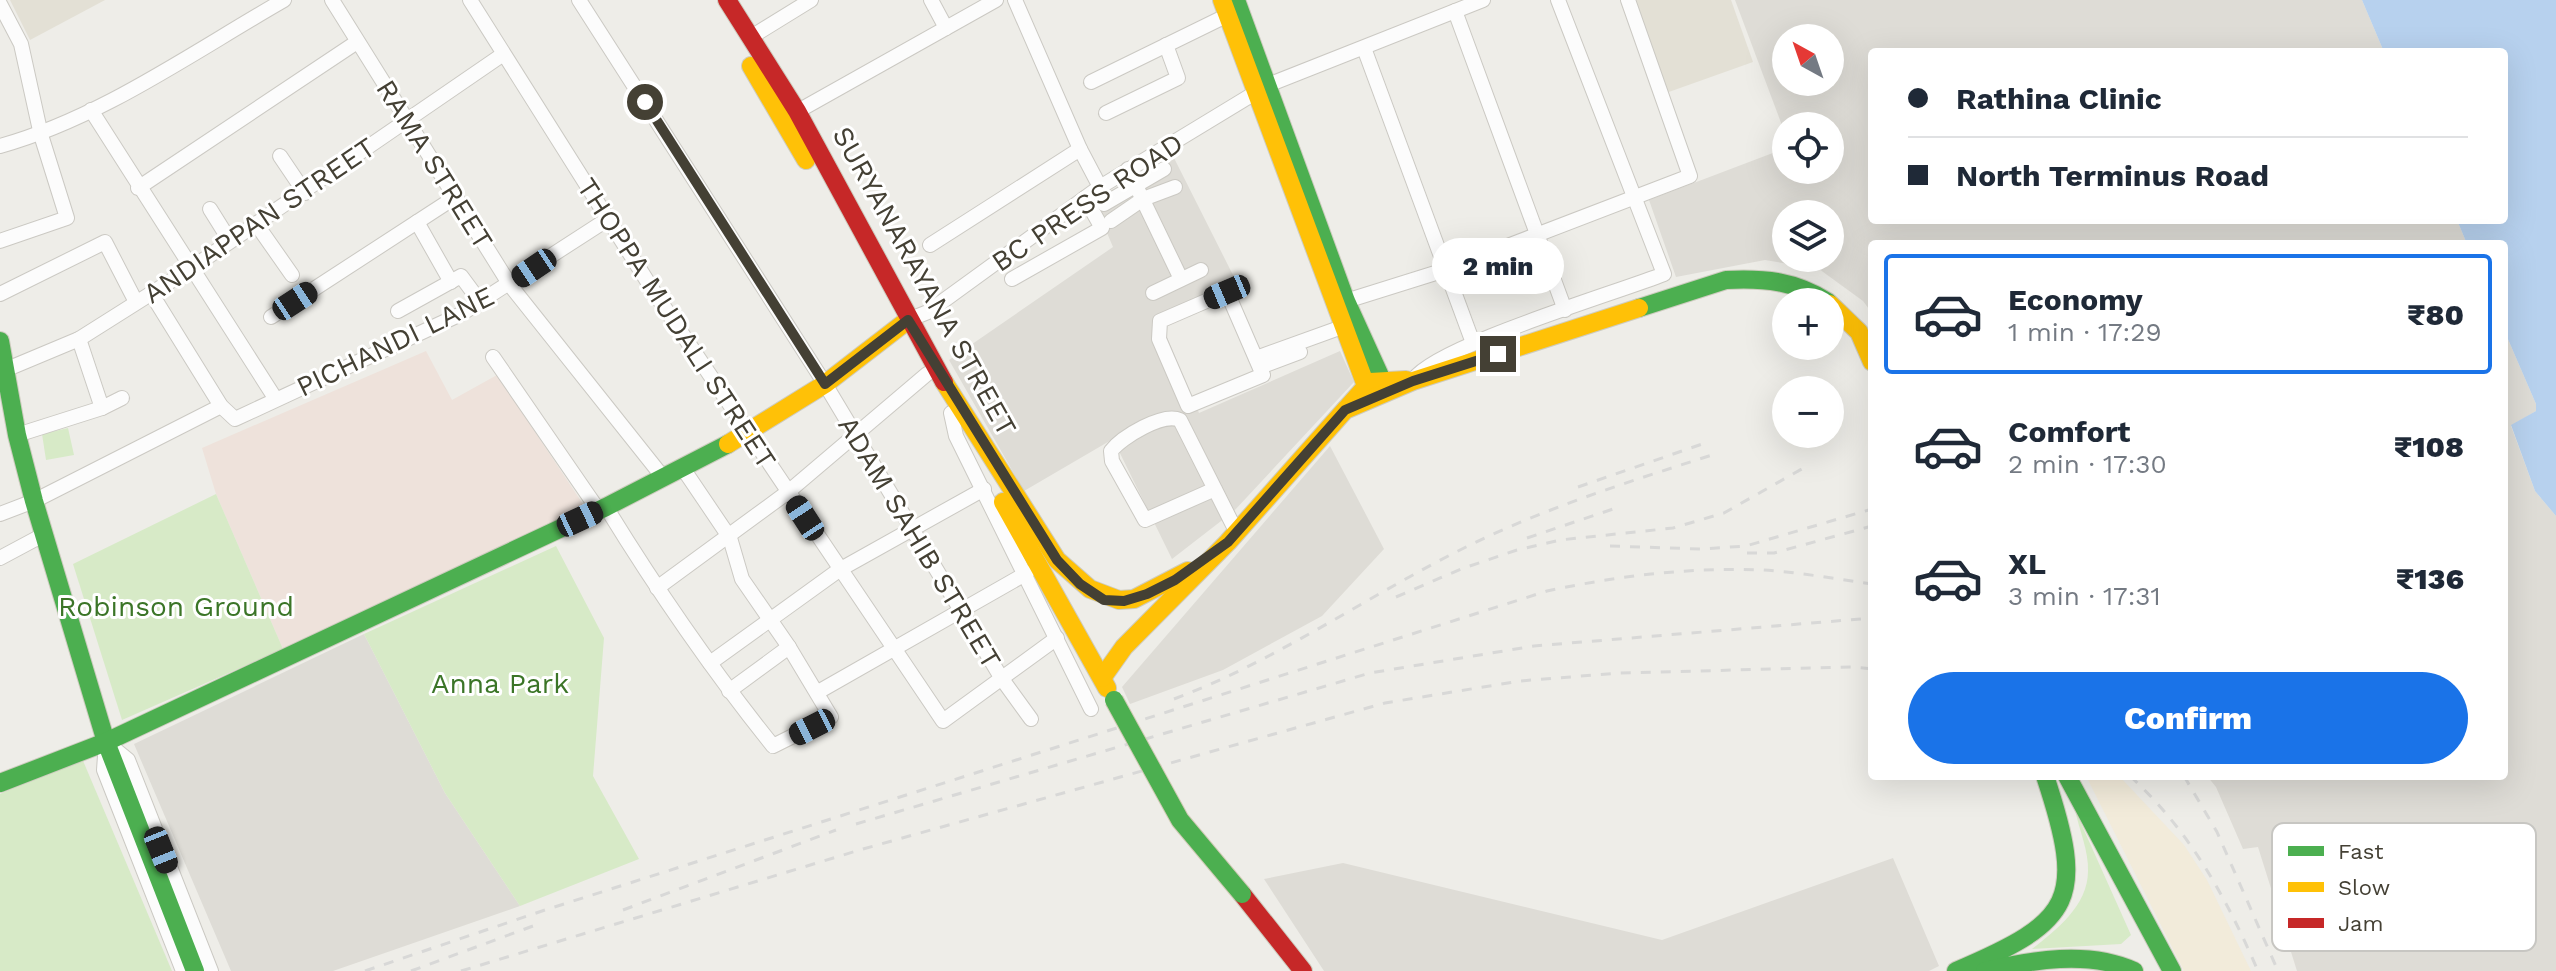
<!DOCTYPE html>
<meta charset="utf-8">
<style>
:root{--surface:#fff;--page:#f6f6f7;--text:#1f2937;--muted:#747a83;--line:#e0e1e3;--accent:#1a73e8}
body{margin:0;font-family:"Work Sans",sans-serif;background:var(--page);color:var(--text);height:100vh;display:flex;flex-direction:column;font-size:30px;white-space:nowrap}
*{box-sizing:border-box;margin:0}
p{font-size:26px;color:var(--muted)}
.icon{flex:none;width:44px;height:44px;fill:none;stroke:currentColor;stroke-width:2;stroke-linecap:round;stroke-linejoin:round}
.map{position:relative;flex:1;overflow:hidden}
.details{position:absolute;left:1868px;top:240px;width:640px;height:540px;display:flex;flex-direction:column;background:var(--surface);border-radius:8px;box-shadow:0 8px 32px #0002}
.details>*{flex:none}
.guide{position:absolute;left:1868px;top:48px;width:640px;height:176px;border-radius:8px;box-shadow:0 8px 32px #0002;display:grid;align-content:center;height:176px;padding:0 40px;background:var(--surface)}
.needle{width:52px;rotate:320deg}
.controls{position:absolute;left:1772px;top:24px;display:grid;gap:16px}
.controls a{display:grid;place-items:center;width:72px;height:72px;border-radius:50%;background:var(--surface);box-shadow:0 8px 32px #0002;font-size:40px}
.end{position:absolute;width:36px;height:36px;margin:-18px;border:10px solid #444034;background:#fff;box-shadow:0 0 0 4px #fff}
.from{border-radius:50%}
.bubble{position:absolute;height:56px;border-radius:28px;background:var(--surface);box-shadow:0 8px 32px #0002;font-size:26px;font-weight:800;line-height:56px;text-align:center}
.car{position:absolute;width:24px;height:48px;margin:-24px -12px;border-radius:10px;box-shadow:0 0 6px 2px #0007;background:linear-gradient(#222 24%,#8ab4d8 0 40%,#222 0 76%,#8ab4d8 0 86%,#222 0)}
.guide b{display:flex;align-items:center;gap:28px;height:76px;font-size:30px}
.guide b+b{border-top:2px solid var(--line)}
.guide i{width:20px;height:20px;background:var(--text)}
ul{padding:14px 0 0;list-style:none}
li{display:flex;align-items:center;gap:24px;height:120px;margin:0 16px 12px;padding:0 24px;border:4px solid transparent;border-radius:8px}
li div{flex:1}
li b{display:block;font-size:30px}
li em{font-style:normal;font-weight:800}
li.current{border-color:var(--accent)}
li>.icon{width:72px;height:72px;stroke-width:1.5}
.button{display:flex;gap:16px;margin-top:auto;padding:16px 40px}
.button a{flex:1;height:92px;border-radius:48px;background:var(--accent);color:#fff;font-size:32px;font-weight:800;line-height:92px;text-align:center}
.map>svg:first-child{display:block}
.residential{fill:#e3e0d5}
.commercial{fill:#f2ebda}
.industrial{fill:#dedcd6;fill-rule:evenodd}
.medical{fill:#eee2db}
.green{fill:#d7eac7}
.water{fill:#b7d1ee}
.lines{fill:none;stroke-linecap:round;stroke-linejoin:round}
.street-casing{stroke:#cbc9c3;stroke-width:16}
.fast-casing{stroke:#ceccbf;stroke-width:20}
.slow-casing{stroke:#ceccbf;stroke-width:20}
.jam-casing{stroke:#ceccbf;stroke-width:20}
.street{stroke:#fcfcfc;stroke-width:14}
.fast{stroke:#4caf50;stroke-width:18}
.slow{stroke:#ffc107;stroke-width:18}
.jam{stroke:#c62828;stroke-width:18}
.rail{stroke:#d8d8d7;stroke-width:3;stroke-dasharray:10 10;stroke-linecap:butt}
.fast-bridge-casing{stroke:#d0cbb5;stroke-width:20;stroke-linecap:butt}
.fast-bridge{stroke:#4caf50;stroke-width:18}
.route{stroke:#444034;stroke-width:10}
.labels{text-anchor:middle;stroke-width:6;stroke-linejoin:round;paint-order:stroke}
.street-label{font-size:28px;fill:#444034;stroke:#fff}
.park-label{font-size:28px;fill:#3b7527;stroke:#fff}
.key{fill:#fff;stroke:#c7c6c2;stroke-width:2}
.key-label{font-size:22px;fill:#444034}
</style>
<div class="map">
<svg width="2556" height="971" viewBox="0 0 2556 971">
<rect width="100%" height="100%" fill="#eeede8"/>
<g class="residential">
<polygon points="10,0 105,0 30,40"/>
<polygon points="1633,0 1731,0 1753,62 1666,93"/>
</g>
<polygon class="commercial" points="2086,776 2121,778 2184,845 2207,880 2251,971 2184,971"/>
<g class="industrial">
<path d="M1735,0h627l22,52h-512v168h585l10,24h-595v69l-9,-12 -44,-32 -54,-9 -89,17 -27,-77 137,-52v22h44v-44h-44v10zM1830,38v44h-44v-44zM1830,214v44h-44v-44z"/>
<polygon points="1173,156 1236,281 1158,316 1199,413 1340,351 1354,382 1234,511 1172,559 1113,439 1024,491 949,360 1113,247 1096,207"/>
<polygon points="2504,330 2536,404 2536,411 2511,426 2535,491 2556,516 2556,971 2297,971 2258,847 2243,849 2216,787 2207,776 2504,776"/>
<polygon points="1330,446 1384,549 1322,616 1223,670 1130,704 1122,687"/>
<polygon points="364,634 445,793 520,906 333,971 231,971 134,744"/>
<polygon points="1893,858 1939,966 1929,971 1324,971 1264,879 1343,863 1662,940"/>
</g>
<polygon class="medical" points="426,351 452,400 497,375 585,507 283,649 216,494 202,448"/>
<g class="green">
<polygon points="68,428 74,455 46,460 42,434"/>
<polygon points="216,494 283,649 122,720 73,564"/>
<polygon points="556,546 604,638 593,776 639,859 520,906 445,793 364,634"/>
<polygon points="81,756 172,971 0,971 0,794"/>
<path d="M2075,810l56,125 -10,9 -89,5c24,-19 56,-43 56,-78 1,-19 -9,-42 -13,-61z"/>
</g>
<polygon class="water" points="2362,0 2556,0 2556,516 2535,491 2511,425 2536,411 2536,404 2504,330 2504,244 2467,244 2457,220 2504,220 2504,52 2384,52"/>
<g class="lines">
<defs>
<g id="street">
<polyline points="332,0 510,285 662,476"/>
<polyline points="470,0 656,295 943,721 1057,638"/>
<polyline points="579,0 825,384 1002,679 1031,719"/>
<polyline points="931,0 946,28"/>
<polyline points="1015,0 1080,149 1100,187"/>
<polyline points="0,4 21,44 41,135 67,218 0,241"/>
<polyline points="1455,11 1565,310"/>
<polyline points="751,37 811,0"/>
<polyline points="1364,48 1473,343"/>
<polyline points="1091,82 1234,12"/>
<polyline points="91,110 275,398"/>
<polyline points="1106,113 1178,78 1166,45"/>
<polyline points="791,115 996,0"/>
<path d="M0,146c101,-28 193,-94 284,-146"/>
<polyline points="280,156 305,193"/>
<polyline points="1128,169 1181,279"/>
<polyline points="138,188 357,42"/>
<polyline points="1104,204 1164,169"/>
<polyline points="210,209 230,241"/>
<polyline points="1111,221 1143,199 1175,187"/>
<polyline points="417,222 451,282"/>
<polyline points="257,225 292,275"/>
<polyline points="930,245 1080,149"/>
<polyline points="1012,279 1102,228 1085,198"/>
<polygon points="1227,292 1263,375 1188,406 1159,339 1160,321"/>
<polyline points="151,293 221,406 235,419 461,314 608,219"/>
<polyline points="1153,293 1201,270"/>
<polyline points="0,294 105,242 136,302"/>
<polyline points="1346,301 1445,270 1690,176 1628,0"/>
<polyline points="398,311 461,276 481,303"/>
<polyline points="271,317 457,196"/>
<polyline points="908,320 928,312 1100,187 1268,85 1483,0"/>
<polyline points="79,339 102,408"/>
<polyline points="493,357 599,511"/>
<polyline points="1256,358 1342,327"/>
<polyline points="1260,367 1300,352"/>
<polyline points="0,372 79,339 193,267 502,55"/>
<path d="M1414,379c23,-33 202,-86 250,-105l-106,-274"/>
<polyline points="951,413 956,436 1091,709"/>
<polyline points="17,435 102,408 122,398"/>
<path d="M1215,489l-70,31 -33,-59 -1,-10c11,-14 52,-39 69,-31l57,113"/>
<path d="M606,507c51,83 106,163 167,239l58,-29 -42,-70 -47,-68 -12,-41 -48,-71"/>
<polyline points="0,514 34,501 221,406"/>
<polyline points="0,558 43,535"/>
<polyline points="657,588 788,492 927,374"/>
<polyline points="710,663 839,570 984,489"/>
<polyline points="729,691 789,647"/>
<polyline points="818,692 1027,573"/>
<polyline points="183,971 104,770 106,742 128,760 211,971"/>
</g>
<g id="fast">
<polyline points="1236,0 1346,301 1381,378"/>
<path d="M1639,308l87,-28c39,-2 69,1 102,22"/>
<polyline points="0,341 17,435 34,501 106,742 195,971"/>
<polyline points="2067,776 2172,971"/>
<polyline points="0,783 106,742 606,507 728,444"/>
<path d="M1956,971c118,-50 130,-71 89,-195"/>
<path d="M1985,971c46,-11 104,-21 149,0"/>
</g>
<g id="slow">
<polyline points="1222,0 1365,383"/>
<polyline points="751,66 806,160"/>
<polyline points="1830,304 1859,332 1872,362"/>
<polyline points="944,382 1057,560 1090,589 1119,600 1134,599 1188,571"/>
<polyline points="1346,409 1370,382 1406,380"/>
<polyline points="728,444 825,384 908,320"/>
<polyline points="1003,502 1107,688"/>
<polyline points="1102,678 1124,647 1228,542 1345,410 1413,381 1639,308"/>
</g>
<g id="jam">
<polyline points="727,0 797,111 944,382"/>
<polyline points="1242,894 1303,971"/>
</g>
</defs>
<use href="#street" class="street-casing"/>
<use href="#fast" class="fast-casing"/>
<use href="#slow" class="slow-casing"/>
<use href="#jam" class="jam-casing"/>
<use href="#street" class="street"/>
<use href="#fast" class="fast"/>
<use href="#slow" class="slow"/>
<use href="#jam" class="jam"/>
<g class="rail">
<polyline points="1578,487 1708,442"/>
<polyline points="1527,538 1619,507"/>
<polyline points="1610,546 1701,549 1746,546 1872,509"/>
<polyline points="1747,553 1774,553 1872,526"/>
<polyline points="1396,597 1461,569 1517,550 1560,540 1673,528 1724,513 1807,466"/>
<path d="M1174,699c102,-38 195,-104 292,-152 79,-39 162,-65 246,-92"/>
<path d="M2130,776c60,55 96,121 128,195"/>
<polyline points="2184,776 2217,832 2278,971"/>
<polyline points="856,824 1370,673 1534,646 1872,618"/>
<polyline points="623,910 836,830"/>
<path d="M365,971l180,-61 1002,-319c71,-15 142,-24 215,-21 36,2 74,9 110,14"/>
<polyline points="411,971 533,926"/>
<polyline points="461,971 863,849 1385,703 1520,681 1619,673 1852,667 1872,669"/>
</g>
<defs>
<polyline id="fast-bridge" points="1114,700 1180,820 1242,894"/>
</defs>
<use href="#fast-bridge" class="fast-bridge-casing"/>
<use href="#fast-bridge" class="fast-bridge"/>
</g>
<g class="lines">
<polyline class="route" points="645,102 825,384 908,320 1057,560 1080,584 1104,600 1124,601 1147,594 1175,580 1228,542 1345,410 1413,381 1498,354"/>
</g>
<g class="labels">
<g class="street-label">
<text transform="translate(435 164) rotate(58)" y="10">RAMA STREET</text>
<text transform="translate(1087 202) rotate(-34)" y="10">BC PRESS ROAD</text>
<text transform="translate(259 220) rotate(-34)" y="10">ANDIAPPAN STREET</text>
<text transform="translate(925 281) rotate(61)" y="10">SURYANARAYANA STREET</text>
<text transform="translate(677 323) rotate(57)" y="10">THOPPA MUDALI STREET</text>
<text transform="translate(395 341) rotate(-26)" y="10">PICHANDI LANE</text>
<text transform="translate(920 542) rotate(59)" y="10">ADAM SAHIB STREET</text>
</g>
<g class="park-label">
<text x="176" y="616">Robinson Ground</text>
<text x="500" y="693">Anna Park</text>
</g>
</g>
<rect x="2272" y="823" width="264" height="128" rx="12" class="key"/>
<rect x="2288" y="846" width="36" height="10" fill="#4caf50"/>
<rect x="2288" y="882" width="36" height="10" fill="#ffc107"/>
<rect x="2288" y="918" width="36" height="10" fill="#c62828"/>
<g class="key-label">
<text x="2338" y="859">Fast</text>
<text x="2338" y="895">Slow</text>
<text x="2338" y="931">Jam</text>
</g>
</svg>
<div class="controls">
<a><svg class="needle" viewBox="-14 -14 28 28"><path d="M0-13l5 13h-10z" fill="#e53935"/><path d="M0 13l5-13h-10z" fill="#747a83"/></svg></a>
<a><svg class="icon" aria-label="locate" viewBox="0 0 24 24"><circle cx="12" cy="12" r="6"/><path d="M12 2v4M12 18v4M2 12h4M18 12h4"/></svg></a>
<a><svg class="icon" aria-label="layers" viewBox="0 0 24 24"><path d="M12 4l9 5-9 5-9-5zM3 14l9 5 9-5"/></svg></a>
<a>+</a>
<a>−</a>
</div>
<i class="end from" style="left:645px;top:102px"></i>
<i class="end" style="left:1498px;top:354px"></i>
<div class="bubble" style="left:1432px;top:238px;width:132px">2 min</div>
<i class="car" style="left:534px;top:268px;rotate:236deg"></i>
<i class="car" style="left:1227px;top:292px;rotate:247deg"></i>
<i class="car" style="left:295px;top:301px;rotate:57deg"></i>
<i class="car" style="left:805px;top:518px;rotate:327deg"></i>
<i class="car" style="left:580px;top:519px;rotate:65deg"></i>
<i class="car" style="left:812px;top:727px;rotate:243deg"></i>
<i class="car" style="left:161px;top:850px;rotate:158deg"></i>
<div class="guide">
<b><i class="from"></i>Rathina Clinic</b>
<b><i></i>North Terminus Road</b>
</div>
<section class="details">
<ul>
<li class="current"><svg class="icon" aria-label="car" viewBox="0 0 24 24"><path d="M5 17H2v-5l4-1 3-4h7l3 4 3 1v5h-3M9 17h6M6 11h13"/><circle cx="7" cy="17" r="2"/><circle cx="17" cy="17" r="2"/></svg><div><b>Economy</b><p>1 min · 17:29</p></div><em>₹80</em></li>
<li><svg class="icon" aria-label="car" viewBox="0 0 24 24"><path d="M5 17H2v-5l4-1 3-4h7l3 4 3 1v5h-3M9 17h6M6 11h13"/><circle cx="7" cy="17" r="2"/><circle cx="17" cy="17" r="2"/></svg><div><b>Comfort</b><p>2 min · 17:30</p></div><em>₹108</em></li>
<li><svg class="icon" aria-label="car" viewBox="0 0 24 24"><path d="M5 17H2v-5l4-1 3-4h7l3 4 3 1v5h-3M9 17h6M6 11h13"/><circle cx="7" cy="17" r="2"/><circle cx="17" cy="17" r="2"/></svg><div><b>XL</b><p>3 min · 17:31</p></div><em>₹136</em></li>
</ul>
<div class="button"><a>Confirm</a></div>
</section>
</div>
